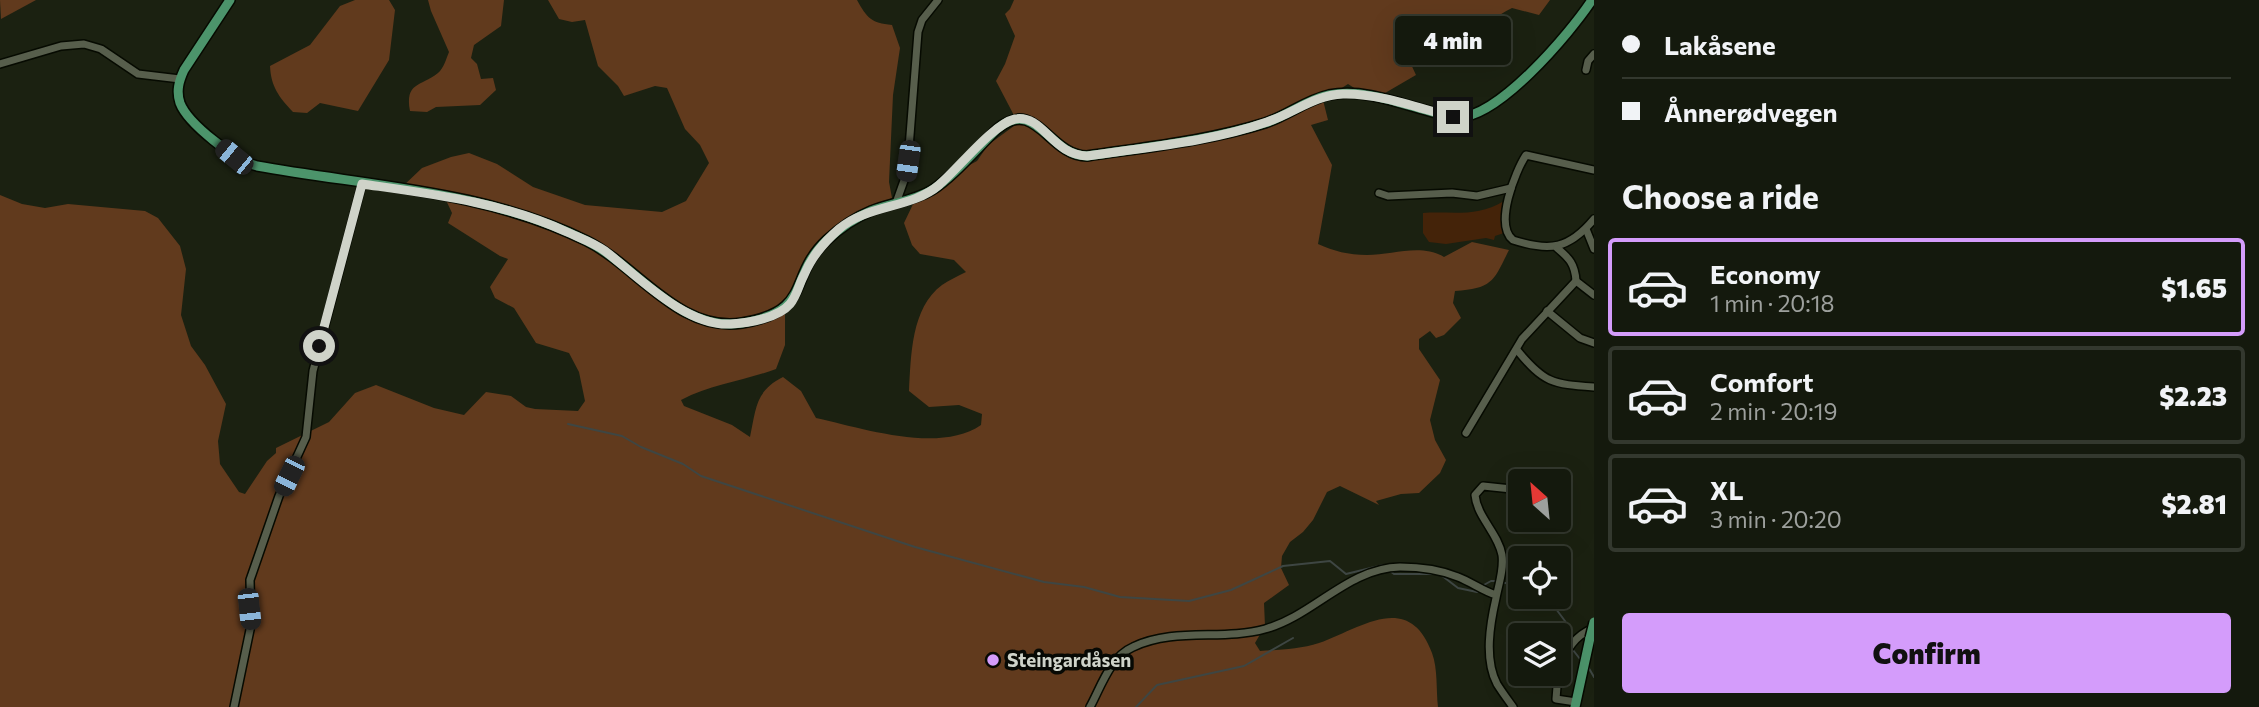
<!DOCTYPE html>
<meta charset="utf-8">
<style>
:root{--surface:#14190d;--page:#21261b;--text:#f1f3f6;--muted:#9da09d;--line:#33382e;--accent:#d49cfb}
body{margin:0;font-family:Commissioner,sans-serif;background:var(--page);color:var(--text);height:100vh;display:flex;flex-direction:column;font-size:26px;white-space:nowrap}
*{box-sizing:border-box;margin:0}
p{font-size:23px;color:var(--muted)}
.icon{flex:none;width:38px;height:38px;fill:none;stroke:currentColor;stroke-width:2;stroke-linecap:round;stroke-linejoin:round}
.map{position:relative;flex:1;overflow:hidden}
.sheet{display:flex;flex-direction:column;background:var(--surface);width:665px}
.sheet>*{flex:none}
.banner{display:grid;align-content:center;height:154px;padding:0 28px;background:var(--surface)}
.needle{width:46px;rotate:333deg}
.fabs{position:absolute;left:1508px;top:469px;display:grid;gap:14px}
.fabs a{display:grid;place-items:center;width:63px;height:63px;border-radius:7px;background:var(--surface);box-shadow:0 7px 28px #0002,0 0 0 2px var(--line);font-size:35px}
.end{position:absolute;width:32px;height:32px;margin:-16px;border:9px solid #cfd3c9;background:#111;box-shadow:0 0 0 4px #111}
.from{border-radius:50%}
.bubble{position:absolute;height:49px;border-radius:7px;background:var(--surface);box-shadow:0 7px 28px #0002,0 0 0 2px var(--line);font-size:23px;font-weight:800;line-height:49px;text-align:center}
.car{position:absolute;width:21px;height:42px;margin:-21px -10px;border-radius:9px;box-shadow:0 0 5px 2px #0007;background:linear-gradient(#222 24%,#8ab4d8 0 40%,#222 0 76%,#8ab4d8 0 86%,#222 0)}
.banner b{display:flex;align-items:center;gap:24px;height:66px;font-size:26px}
.banner b+b{border-top:2px solid var(--line)}
.banner i{width:18px;height:18px;background:var(--text)}
ul{padding:0;list-style:none}
li{display:flex;align-items:center;gap:21px;height:98px;margin:0 14px 10px;padding:0 14px;border:4px solid var(--line);border-radius:7px}
li div{flex:1}
li b{display:block;font-size:26px}
li em{font-style:normal;font-weight:800}
li.active{border-color:var(--accent)}
li>.icon{width:63px;height:63px;stroke-width:1.5}
h2{padding:0 28px;font-size:32px;line-height:84px}
.primary-button{display:flex;gap:14px;margin-top:auto;padding:14px 28px}
.primary-button a{flex:1;height:80px;border-radius:7px;background:var(--accent);color:#111;font-size:28px;font-weight:800;line-height:80px;text-align:center}
main{display:flex;flex:1;min-height:0}
.map>svg:first-child{display:block}
.green{fill:#442309}
.forest{fill:#613a1d}
.lines{fill:none;stroke-linecap:round;stroke-linejoin:round}
.stream{stroke:#3e4643;stroke-width:2}
.minor-casing{stroke:#060a01;stroke-width:10}
.major-casing{stroke:#060a01;stroke-width:12}
.minor{stroke:#575e4c;stroke-width:7}
.major{stroke:#4c946b;stroke-width:9}
.major-bridge-casing{stroke:#060a01;stroke-width:12;stroke-linecap:butt}
.major-bridge{stroke:#4c946b;stroke-width:9}
.route{stroke:#cfd3c9;stroke-width:9}
.poi-dot{fill:#d49cfb;stroke:#070904;stroke-width:2.5}
.labels{text-anchor:middle;stroke-width:7;stroke-linejoin:round;paint-order:stroke}
.poi-label{font-size:19px;font-weight:bold;fill:#cfd3c9;stroke:#070904;text-anchor:start}
</style>
<main>
<div class="map">
<svg width="1594" height="707" viewBox="0 0 1594 707">
<rect width="100%" height="100%" fill="#1b2111"/>
<path class="green" d="M1504,201h3l-3,32 -9,3 -1,4 -8,-2 -40,6 -17,-2 -6,-9v-20c29,-2 53,5 81,-12z"/>
<g class="forest">
<polygon points="0,0 36,0 1,19"/>
<path d="M355,0h34l6,10 -6,50 -31,51 -38,-8 -13,10 -14,-1c-14,-15 -22,-25 -23,-46l40,-21 30,-39z"/>
<path d="M428,0h76l-3,26 -27,19 -3,13 6,6 4,15 12,-1 3,12 -16,15 -44,2 -9,5 -17,-1c-5,-29 10,-24 28,-38 6,-5 8,-14 11,-21l-18,-41z"/>
<path d="M548,0h309c10,18 14,23 35,25l8,23 -7,47 -4,87 3,16 -32,15 -52,46 -23,52v34l-9,24c-32,12 -64,15 -95,31l3,6 48,19 18,12c6,-28 5,-46 33,-60l18,14 15,27c46,10 123,36 165,7l1,-11 -23,-9 -30,2 -20,-16c2,-35 2,-83 33,-106 7,-5 16,-9 24,-13l-12,-12 -34,-6 -8,-9 -8,-22 11,-23 36,-25 26,-14 11,-16 30,-22 -22,-42 9,-17 10,-28 -10,-22 5,-5 4,-9h536l-11,15 -27,-7c-16,8 -27,18 -41,28 -18,13 -40,20 -62,24l7,15 -43,25 -25,-16 -25,16 5,20 -17,5 21,40 -14,79c16,7 30,11 49,11 25,0 54,-12 77,2l28,-15 37,8c-16,32 -16,38 -54,41l-2,12 8,15 -17,17 -8,3 -6,-7 -11,8v10l21,31 -10,40 5,20 11,20 -6,13 -21,20 -18,1 -25,7 3,4 -39,-19 -13,6 -14,28 -10,12 -13,10 -8,14 -1,12 8,17 -25,18 1,23 -10,17 5,8c20,-1 40,-2 59,-8 42,-15 90,-53 113,10 6,16 4,37 6,54h-1438v-512l22,9 23,4 23,-4 77,7 13,7 22,28 6,23 -5,46 10,31 14,19 21,39 -8,37 2,23 19,28 6,2 22,-33 9,-8v-5l53,-26 26,-29 21,-8 58,23 30,7 22,-23 25,4 15,11 9,2 43,2 7,-10 -6,-29 -10,-19 -33,-10 -22,-35 -19,-10 -5,-11 18,-28 -8,-3 -52,-33 4,-10 -7,-15 -44,-10 21,-20 29,-11 18,-4 28,11 36,23 52,18 77,7 24,-11 23,-38 -9,-18 -15,-16 -18,-41 -12,-2 -31,10 -6,-10 -20,-20 -13,-46 -13,2 -13,-3z"/>
</g>
<g class="lines">
<g class="stream">
<polyline points="568,424 622,436 641,447 683,464 701,476 915,547 1044,582 1084,587 1120,597 1189,601 1231,590 1283,566 1330,561 1346,574 1383,565 1386,567"/>
<polyline points="1390,571 1394,574 1436,574"/>
<polyline points="1441,575 1458,588 1477,592 1479,591"/>
<polyline points="1501,582 1510,584 1521,590"/>
<polyline points="1482,586 1491,581 1496,581"/>
<polyline points="1532,597 1536,599 1539,608 1553,605 1565,621 1571,641"/>
<polyline points="1573,650 1580,659"/>
<polyline points="1587,665 1594,677"/>
<polyline points="1136,707 1157,685 1244,666 1293,638"/>
</g>
<defs>
<g id="minor">
<polyline points="0,64 61,46 84,44 101,49 138,74 180,79"/>
<polyline points="1586,70 1588,61 1594,54"/>
<path d="M1594,170l-68,-15c-11,17 -32,70 -13,85 37,12 56,9 81,-21"/>
<polyline points="1379,193 1388,196 1452,193 1477,196 1511,188"/>
<polyline points="896,203 906,175 908,161 918,32 922,20 938,0"/>
<polyline points="1586,229 1594,249"/>
<path d="M1557,248c12,10 18,16 19,33l18,14"/>
<polyline points="1547,311 1580,338 1594,343"/>
<path d="M1517,350c27,33 35,34 77,37"/>
<polyline points="1466,433 1522,339 1576,281"/>
<path d="M1559,669c7,-19 16,-34 35,-41"/>
<polyline points="1558,674 1556,699 1576,702"/>
<polyline points="234,707 251,625 250,580 279,496 306,437 313,371 362,184"/>
<path d="M1090,707c11,-20 20,-50 43,-60 42,-20 90,-6 132,-18 48,-13 83,-61 135,-62 18,0 41,3 58,10 13,5 25,14 38,18"/>
<path d="M1513,707c-5,-7 -11,-15 -16,-23 -13,-25 -7,-60 -1,-86 3,-15 8,-29 6,-43 -4,-22 -25,-38 -27,-60l8,-9 38,4"/>
</g>
<g id="major">
<path d="M230,0l-46,70c-5,11 -8,21 -4,33 8,21 55,57 77,63 110,20 228,24 330,75 50,25 92,92 155,82 72,-12 45,-46 85,-83 14,-13 27,-22 44,-29 20,-8 43,-10 61,-21 21,-13 46,-43 65,-61 39,-33 52,27 90,27 60,-9 120,-15 178,-33 22,-7 41,-23 64,-28 42,-8 84,15 125,22 41,6 117,-85 138,-117"/>
<polyline points="1575,707 1590,638"/>
</g>
</defs>
<use href="#minor" class="minor-casing"/>
<use href="#major" class="major-casing"/>
<use href="#minor" class="minor"/>
<use href="#major" class="major"/>
<defs>
<polyline id="major-bridge" points="1590,638 1594,622"/>
</defs>
<use href="#major-bridge" class="major-bridge-casing"/>
<use href="#major-bridge" class="major-bridge"/>
</g>
<g class="lines">
<path class="route" d="M319,346l43,-162c70,10 140,18 205,48 13,6 27,11 38,19 33,25 81,76 126,73 18,-1 47,-6 59,-20 7,-8 9,-20 14,-29 8,-19 19,-32 35,-46 29,-25 72,-20 100,-44 19,-16 54,-61 76,-66 28,-5 37,36 72,37 60,-9 123,-14 180,-34 27,-9 47,-27 76,-28 36,-1 75,14 110,23"/>
</g>
<circle class="poi-dot" cx="993" cy="660" r="7"/>
<g class="labels">
<g class="poi-label">
<text x="1007" y="667">Steingardåsen</text>
</g>
</g>
</svg>
<div class="fabs">
<a><svg class="needle" viewBox="-14 -14 28 28"><path d="M0-13l5 13h-10z" fill="#e53935"/><path d="M0 13l5-13h-10z" fill="#9da09d"/></svg></a>
<a><svg class="icon" aria-label="locate" viewBox="0 0 24 24"><circle cx="12" cy="12" r="6"/><path d="M12 2v4M12 18v4M2 12h4M18 12h4"/></svg></a>
<a><svg class="icon" aria-label="layers" viewBox="0 0 24 24"><path d="M12 4l9 5-9 5-9-5zM3 14l9 5 9-5"/></svg></a>
</div>
<i class="end from" style="left:319px;top:346px"></i>
<i class="end" style="left:1453px;top:117px"></i>
<div class="bubble" style="left:1395px;top:16px;width:116px">4 min</div>
<i class="car" style="left:234px;top:157px;rotate:309deg"></i>
<i class="car" style="left:908px;top:161px;rotate:188deg"></i>
<i class="car" style="left:289px;top:476px;rotate:206deg"></i>
<i class="car" style="left:249px;top:609px;rotate:174deg"></i>
</div>
<section class="sheet">
<div class="banner">
<b><i class="from"></i>Lakåsene</b>
<b><i></i>Ånnerødvegen</b>
</div>
<h2>Choose a ride</h2>
<ul>
<li class="active"><svg class="icon" aria-label="car" viewBox="0 0 24 24"><path d="M5 17H2v-5l4-1 3-4h7l3 4 3 1v5h-3M9 17h6M6 11h13"/><circle cx="7" cy="17" r="2"/><circle cx="17" cy="17" r="2"/></svg><div><b>Economy</b><p>1 min · 20:18</p></div><em>$1.65</em></li>
<li><svg class="icon" aria-label="car" viewBox="0 0 24 24"><path d="M5 17H2v-5l4-1 3-4h7l3 4 3 1v5h-3M9 17h6M6 11h13"/><circle cx="7" cy="17" r="2"/><circle cx="17" cy="17" r="2"/></svg><div><b>Comfort</b><p>2 min · 20:19</p></div><em>$2.23</em></li>
<li><svg class="icon" aria-label="car" viewBox="0 0 24 24"><path d="M5 17H2v-5l4-1 3-4h7l3 4 3 1v5h-3M9 17h6M6 11h13"/><circle cx="7" cy="17" r="2"/><circle cx="17" cy="17" r="2"/></svg><div><b>XL</b><p>3 min · 20:20</p></div><em>$2.81</em></li>
</ul>
<div class="primary-button"><a>Confirm</a></div>
</section>
</main>
